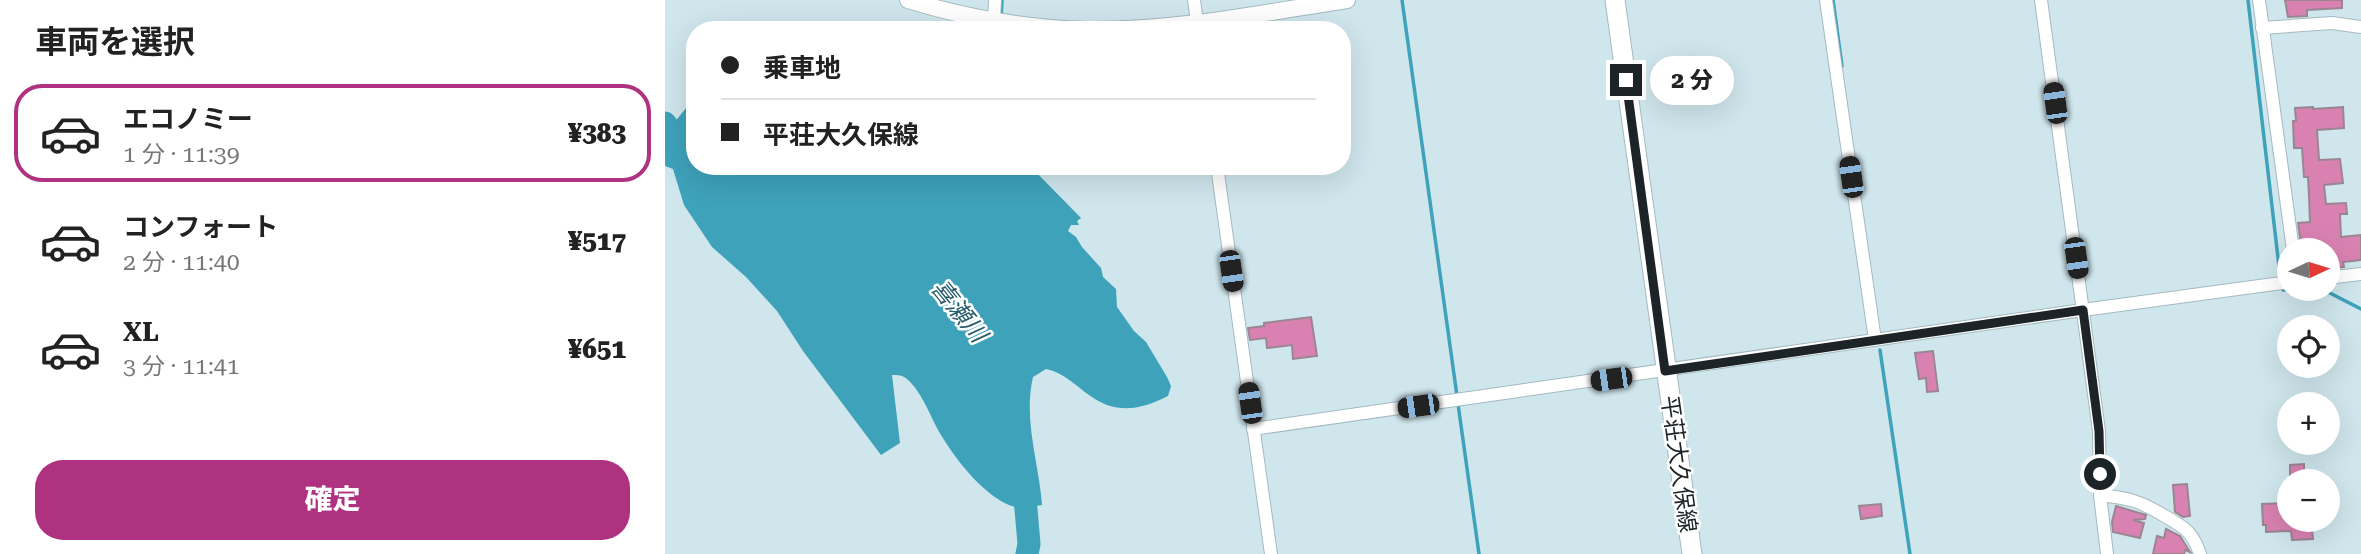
<!DOCTYPE html>
<html lang="ja">
<meta charset="utf-8">
<style>
:root{--surface:#fff;--page:#f6f6f6;--text:#222;--muted:#767676;--line:#e0e0e0;--accent:#af3281}
body{margin:0;font-family:"Roboto Serif","Noto Sans JP",serif;background:var(--page);color:var(--text);height:100vh;display:flex;flex-direction:column;font-size:26px;white-space:nowrap}
*{box-sizing:border-box;margin:0}
p{font-size:23px;color:var(--muted)}
.icon{flex:none;width:38px;height:38px;fill:none;stroke:currentColor;stroke-width:2;stroke-linecap:round;stroke-linejoin:round}
.map{position:relative;flex:1;overflow:hidden}
.sheet{display:flex;flex-direction:column;background:var(--surface);width:665px}
.sheet>*{flex:none}
.guide{position:absolute;left:21px;top:21px;width:665px;height:154px;border-radius:28px;box-shadow:0 7px 28px #0002;display:grid;align-content:center;height:154px;padding:0 35px;background:var(--surface)}
.needle{width:46px;rotate:86deg}
.fabs{position:absolute;left:1612px;top:238px;display:grid;gap:14px}
.fabs a{display:grid;place-items:center;width:63px;height:63px;border-radius:50%;background:var(--surface);box-shadow:0 7px 28px #0002;font-size:35px}
.end{position:absolute;width:32px;height:32px;margin:-16px;border:9px solid #1c2427;background:#fff;box-shadow:0 0 0 4px #fff}
.from{border-radius:50%}
.bubble{position:absolute;height:49px;border-radius:24px;background:var(--surface);box-shadow:0 7px 28px #0002;font-size:23px;font-weight:800;line-height:49px;text-align:center}
.car{position:absolute;width:21px;height:42px;margin:-21px -10px;border-radius:9px;box-shadow:0 0 5px 2px #0007;background:linear-gradient(#222 24%,#8ab4d8 0 40%,#222 0 76%,#8ab4d8 0 86%,#222 0)}
.guide b{display:flex;align-items:center;gap:24px;height:66px;font-size:26px}
.guide b+b{border-top:2px solid var(--line)}
.guide i{width:18px;height:18px;background:var(--text)}
ul{padding:0;list-style:none}
li{display:flex;align-items:center;gap:21px;height:98px;margin:0 14px 10px;padding:0 21px;border:4px solid transparent;border-radius:28px}
li div{flex:1}
li b{display:block;font-size:26px}
li em{font-style:normal;font-weight:800}
li.active{border-color:var(--accent)}
li>.icon{width:63px;height:63px;stroke-width:1.5}
h2{padding:0 35px;font-size:32px;line-height:84px}
.primary-button{display:flex;gap:14px;margin-top:auto;padding:14px 35px}
.primary-button a{flex:1;height:80px;border-radius:28px;background:var(--accent);color:#fff;font-size:28px;font-weight:800;line-height:80px;text-align:center}
main{display:flex;flex:1;min-height:0}
.map>svg:first-child{display:block}
.water{fill:#3ea2ba}
.lines{fill:none;stroke-linecap:round;stroke-linejoin:round}
.stream{stroke:#3ea2ba;stroke-width:3.5}
.river{stroke:#3ea2ba;stroke-width:23}
.building{fill:#d982b2;stroke:#998690;stroke-width:2}
.minor-casing{stroke:#a4bac1;stroke-width:14}
.tertiary-casing{stroke:#a4bac1;stroke-width:18}
.secondary-casing{stroke:#a4bac1;stroke-width:21}
.minor{stroke:#fff;stroke-width:12}
.tertiary{stroke:#fff;stroke-width:16}
.secondary{stroke:#fff;stroke-width:19}
.route{stroke:#1c2427;stroke-width:9}
.labels{text-anchor:middle;stroke-width:5;stroke-linejoin:round;paint-order:stroke}
.street-label{font-size:23px;fill:#1c2427;stroke:#fff}
.water-label{font-size:24px;font-style:italic;fill:#275d6b;stroke:#fff}
</style>
<main>
<section class="sheet">
<h2>車両を選択</h2>
<ul>
<li class="active"><svg class="icon" aria-label="car" viewBox="0 0 24 24"><path d="M5 17H2v-5l4-1 3-4h7l3 4 3 1v5h-3M9 17h6M6 11h13"/><circle cx="7" cy="17" r="2"/><circle cx="17" cy="17" r="2"/></svg><div><b>エコノミー</b><p>1 分 · 11:39</p></div><em>¥383</em></li>
<li><svg class="icon" aria-label="car" viewBox="0 0 24 24"><path d="M5 17H2v-5l4-1 3-4h7l3 4 3 1v5h-3M9 17h6M6 11h13"/><circle cx="7" cy="17" r="2"/><circle cx="17" cy="17" r="2"/></svg><div><b>コンフォート</b><p>2 分 · 11:40</p></div><em>¥517</em></li>
<li><svg class="icon" aria-label="car" viewBox="0 0 24 24"><path d="M5 17H2v-5l4-1 3-4h7l3 4 3 1v5h-3M9 17h6M6 11h13"/><circle cx="7" cy="17" r="2"/><circle cx="17" cy="17" r="2"/></svg><div><b>XL</b><p>3 分 · 11:41</p></div><em>¥651</em></li>
</ul>
<div class="primary-button"><a>確定</a></div>
</section>
<div class="map">
<svg width="1696" height="554" viewBox="0 0 1696 554">
<rect width="100%" height="100%" fill="#cfe6ec"/>
<path class="water" d="M30,97v69h335l51,52 -4,3 2,4h-8l-3,6 8,6 6,10 19,21 2,9 13,12 1,18 17,24 12,11 21,35 4,9 -3,10c-28,14 -52,19 -79,-1 -14,-10 -25,-22 -43,-26l-13,8c-10,43 6,86 9,128 -9,1 -19,4 -27,2 -29,-8 -59,-47 -74,-72 -11,-18 -18,-42 -34,-56 -4,-4 -10,-4 -15,-4l8,68 -19,12 -78,-104 -26,-40 -31,-34 -34,-30 -28,-42 -11,-36 -8,-3v-32z"/>
<g class="lines">
<g class="stream">
<polyline points="737,0 792,396"/>
<polyline points="1168,0 1177,66"/>
<polyline points="1583,0 1615,275"/>
<polyline points="336,17 337,0"/>
<polyline points="1657,289 1696,309"/>
<polyline points="1618,290 1640,289"/>
<polyline points="1215,350 1245,554"/>
<polyline points="793,404 814,554"/>
</g>
<g class="river">
<polyline points="0,123 5,130 30,145"/>
<polyline points="358,475 364,544 362,554"/>
</g>
</g>
<g class="building">
<polygon points="1620,0 1677,0 1677,8 1642,10 1642,16 1623,17"/>
<polygon points="1648,107 1648,109 1678,107 1679,128 1652,130 1654,160 1675,159 1678,183 1659,185 1661,204 1681,203 1682,214 1675,214 1676,237 1696,235 1696,260 1678,262 1679,267 1663,269 1662,250 1637,250 1633,223 1645,222 1644,197 1643,177 1639,177 1637,148 1629,148 1628,121 1631,121 1630,108"/>
<polygon points="646,317 652,356 628,359 627,345 602,348 601,338 585,340 583,328 599,326 599,323"/>
<polygon points="1268,351 1273,391 1262,392 1261,378 1254,379 1250,353"/>
<polygon points="1639,464 1639,476 1625,477 1625,465"/>
<polygon points="1522,484 1525,516 1518,517 1510,512 1508,485"/>
<polygon points="1624,503 1624,520 1646,520 1648,539 1627,540 1626,531 1601,532 1601,525 1598,525 1597,504"/>
<polygon points="1216,504 1217,516 1196,519 1194,506"/>
<polygon points="1451,506 1481,515 1480,519 1468,520 1479,523 1475,538 1448,532 1447,522"/>
<polygon points="1501,529 1515,536 1525,552 1520,550 1519,554 1488,554 1492,536 1499,538"/>
</g>
<g class="lines">
<defs>
<g id="minor">
<polyline points="529,0 533,29"/>
<polyline points="1161,0 1210,340"/>
<polyline points="1376,0 1434,431 1435,495 1442,554"/>
<polyline points="1594,0 1628,250"/>
<polyline points="329,21 330,0"/>
<polyline points="1597,28 1667,23 1696,27"/>
<polyline points="552,166 606,554"/>
<polyline points="1662,278 1696,274"/>
<polyline points="588,429 1418,310 1624,282"/>
<path d="M1435,495c28,3 40,6 63,20 20,12 29,15 37,39"/>
</g>
<path id="tertiary" d="M243,0c58,18 118,28 179,30 87,1 175,-17 260,-30"/>
<polyline id="secondary" points="950,0 1027,554"/>
</defs>
<use href="#minor" class="minor-casing"/>
<use href="#tertiary" class="tertiary-casing"/>
<use href="#secondary" class="secondary-casing"/>
<use href="#minor" class="minor"/>
<use href="#tertiary" class="tertiary"/>
<use href="#secondary" class="secondary"/>
</g>
<g class="lines">
<polyline class="route" points="961,80 1000,371 1418,310 1434,431 1435,474"/>
</g>
<g class="labels">
<g class="street-label">
<text transform="translate(1014 464) rotate(82)" y="8">平荘大久保線</text>
</g>
<g class="water-label">
<text transform="translate(294 311) rotate(51)" y="8">喜瀬川</text>
</g>
</g>
</svg>
<div class="fabs">
<a><svg class="needle" viewBox="-14 -14 28 28"><path d="M0-13l5 13h-10z" fill="#e53935"/><path d="M0 13l5-13h-10z" fill="#767676"/></svg></a>
<a><svg class="icon" aria-label="locate" viewBox="0 0 24 24"><circle cx="12" cy="12" r="6"/><path d="M12 2v4M12 18v4M2 12h4M18 12h4"/></svg></a>
<a>+</a>
<a>−</a>
</div>
<i class="end from" style="left:1435px;top:474px"></i>
<i class="end" style="left:961px;top:80px"></i>
<div class="bubble" style="left:985px;top:56px;width:84px">2 分</div>
<i class="car" style="left:1390px;top:103px;rotate:352deg"></i>
<i class="car" style="left:1186px;top:177px;rotate:352deg"></i>
<i class="car" style="left:1411px;top:258px;rotate:172deg"></i>
<i class="car" style="left:566px;top:271px;rotate:172deg"></i>
<i class="car" style="left:946px;top:379px;rotate:262deg"></i>
<i class="car" style="left:585px;top:403px;rotate:352deg"></i>
<i class="car" style="left:753px;top:406px;rotate:262deg"></i>
<div class="guide">
<b><i class="from"></i>乗車地</b>
<b><i></i>平荘大久保線</b>
</div>
</div>
</main>
